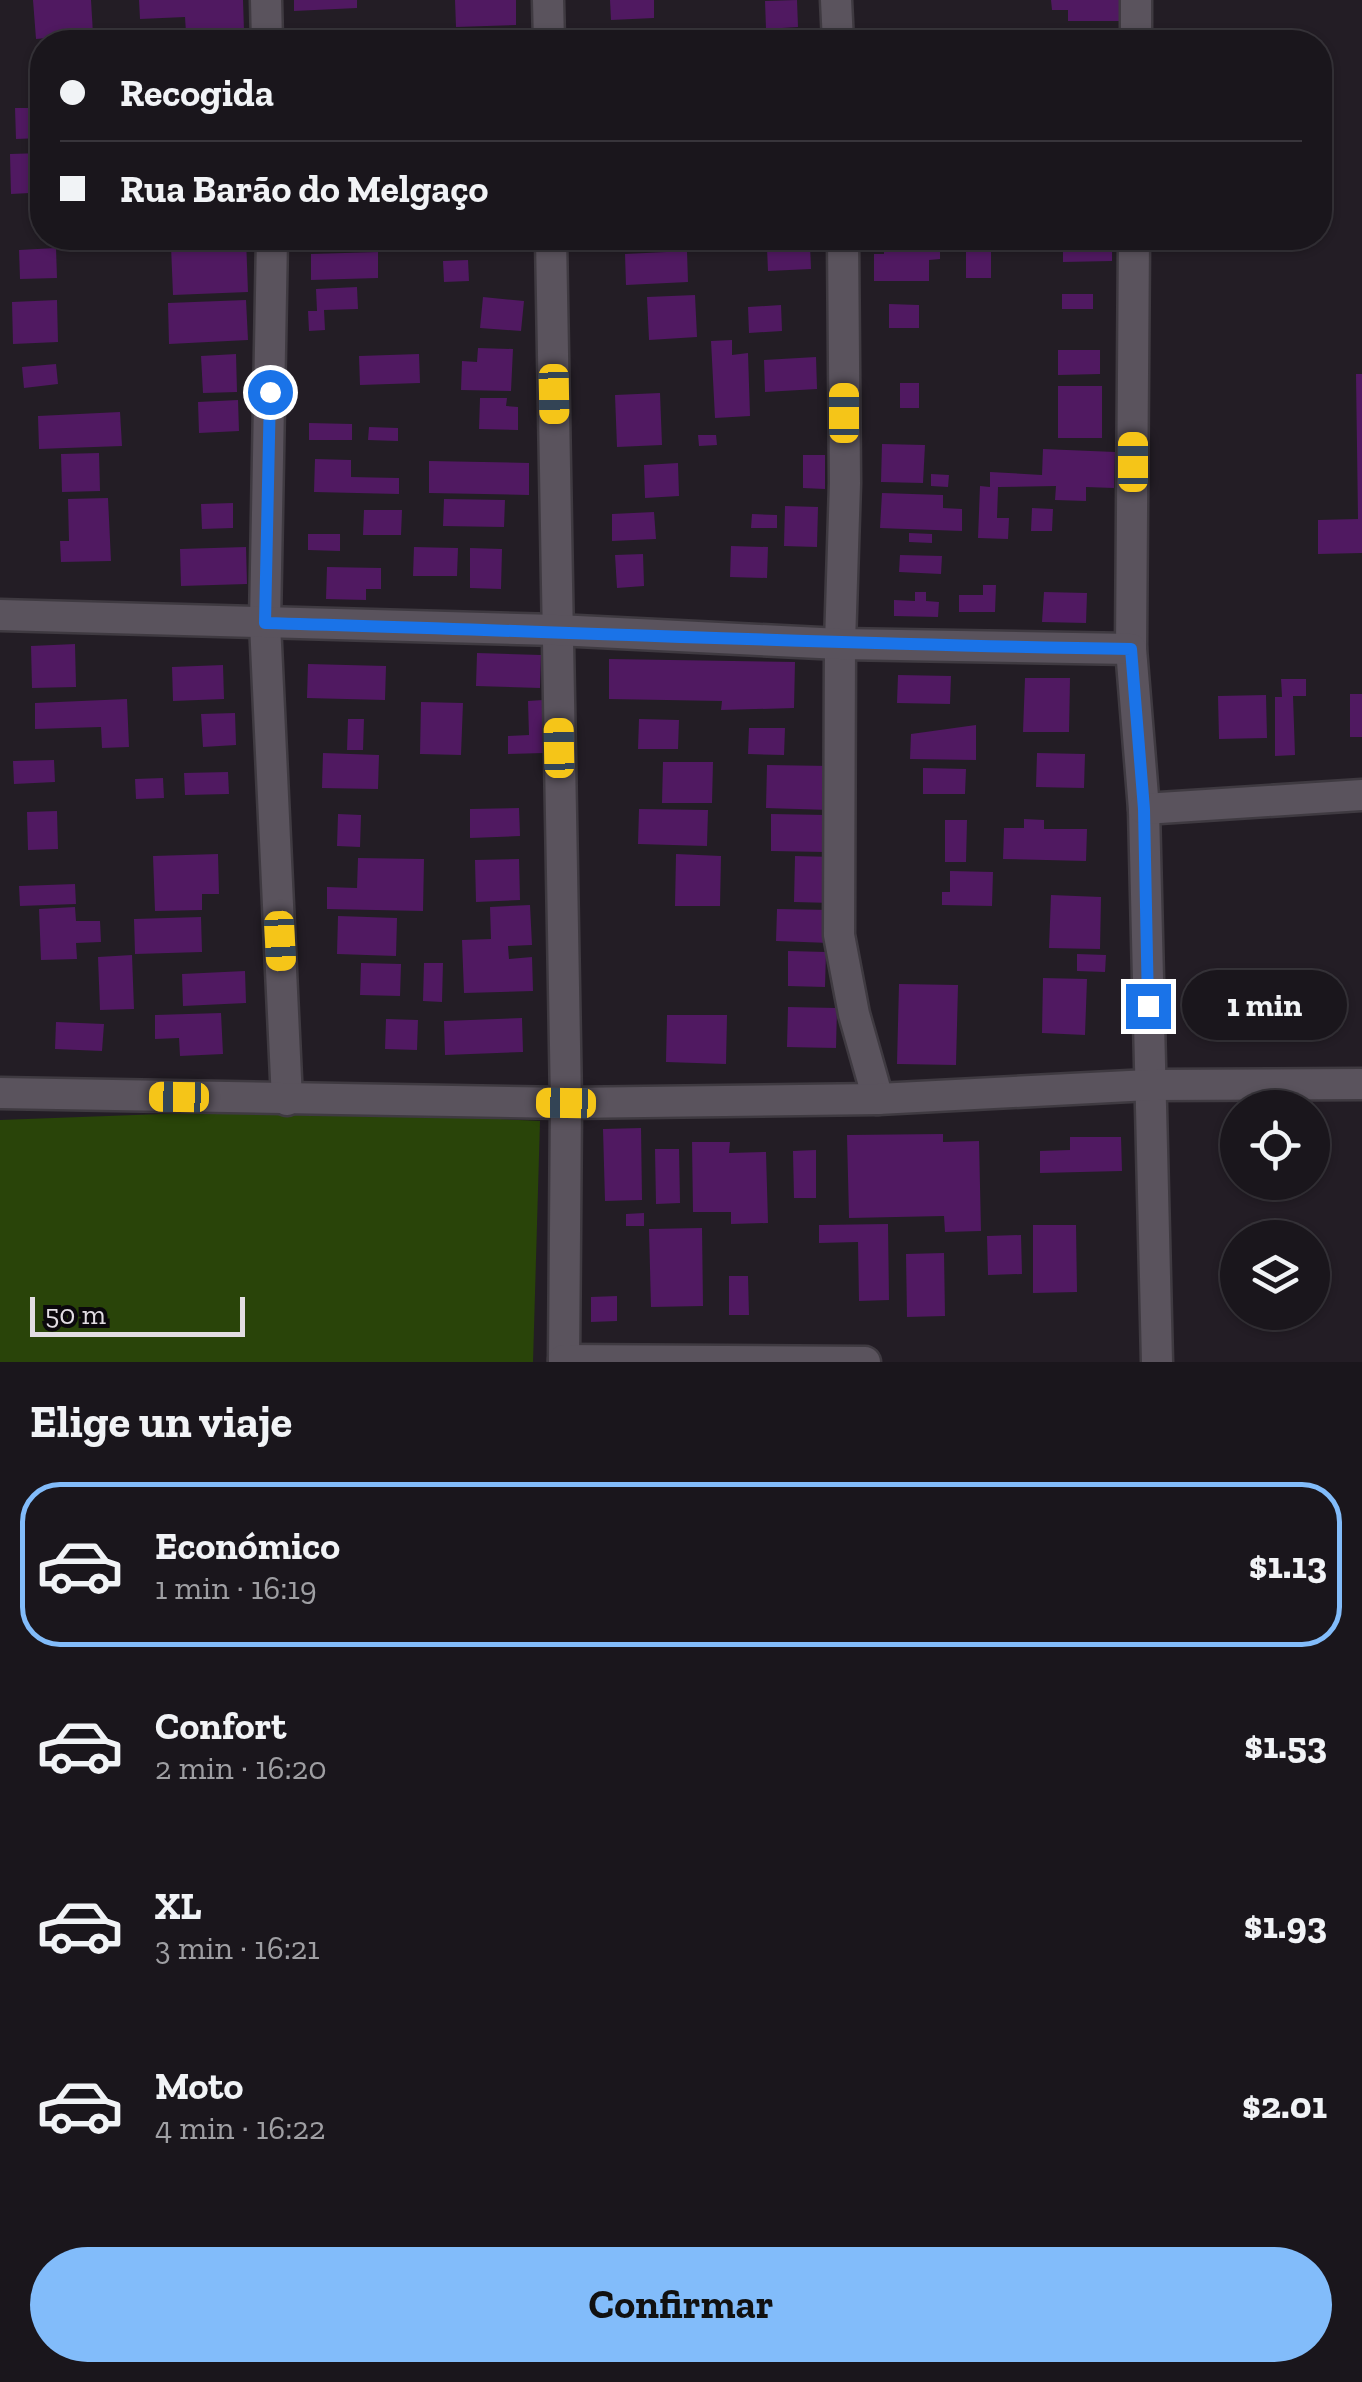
<!DOCTYPE html>
<html lang="es">
<meta charset="utf-8">
<style>
:root{--surface:#1a161c;--page:#231f25;--text:#f1f3f6;--muted:#9f9fa3;--line:#38353b;--accent:#82bcfa}
body{margin:0;font-family:"Zilla Slab",serif;background:var(--page);color:var(--text);height:100vh;display:flex;flex-direction:column;font-size:38px;white-space:nowrap}
*{box-sizing:border-box;margin:0}
p{font-size:32px;color:var(--muted)}
.icon{flex:none;width:55px;height:55px;fill:none;stroke:currentColor;stroke-width:2;stroke-linecap:round;stroke-linejoin:round}
.map{position:relative;height:1362px;overflow:hidden}
.drawer{display:flex;flex-direction:column;background:var(--surface);flex:1}
.drawer>*{flex:none}
.banner{position:absolute;left:30px;top:30px;width:1302px;height:220px;border-radius:40px;box-shadow:0 2px 8px #0004,0 0 0 2px var(--line);display:grid;align-content:center;height:220px;padding:0 30px;background:var(--surface)}
.controls{position:absolute;left:1220px;top:1090px;display:grid;gap:20px}
.controls a{display:grid;place-items:center;width:110px;height:110px;border-radius:50%;background:var(--surface);box-shadow:0 2px 8px #0004,0 0 0 2px var(--line);font-size:50px}
.scale{position:absolute;left:30px;bottom:25px;width:215px;box-sizing:border-box;padding-left:10px;border:5px solid #e2dde3;border-top:0;font-size:28px;line-height:35px;white-space:nowrap;color:#e2dde3;-webkit-text-stroke:8px #0b080c;paint-order:stroke}
.end{position:absolute;width:45px;height:45px;margin:-22px;border:12px solid #1a73e8;background:#fff;box-shadow:0 0 0 5px #fff}
.from{border-radius:50%}
.bubble{position:absolute;height:70px;border-radius:35px;background:var(--surface);box-shadow:0 2px 8px #0004,0 0 0 2px var(--line);font-size:32px;font-weight:700;line-height:70px;text-align:center}
.car{position:absolute;width:30px;height:60px;margin:-30px -15px;border-radius:12px;box-shadow:0 0 8px 2px #0007;background:linear-gradient(#f5c518 24%,#345 0 40%,#f5c518 0 76%,#345 0 86%,#f5c518 0)}
.banner b{display:flex;align-items:center;gap:35px;height:95px;font-size:38px}
.banner b+b{border-top:2px solid var(--line)}
.banner i{width:25px;height:25px;background:var(--text)}
ul{padding:0;list-style:none}
li{display:flex;align-items:center;gap:30px;height:165px;margin:0 20px 15px;padding:0 10px;border:5px solid transparent;border-radius:40px}
li div{flex:1}
li b{display:block;font-size:38px}
li em{font-style:normal;font-weight:700}
li.current{border-color:var(--accent)}
li>.icon{width:90px;height:90px;stroke-width:1.5}
h2{padding:0 30px;font-size:45px;line-height:120px}
.action{display:flex;gap:20px;margin-top:auto;padding:20px 30px}
.action a{flex:1;height:115px;border-radius:60px;background:var(--accent);color:#111;font-size:40px;font-weight:700;line-height:115px;text-align:center}
.map>svg:first-child{display:block}
.green{fill:#294409}
.building{fill:#501961}
.lines{fill:none;stroke-linecap:round;stroke-linejoin:round}
.minor-casing{stroke:#3f3a41;stroke-width:35}
.minor{stroke:#5a535d;stroke-width:30}
.route{stroke:#1a73e8;stroke-width:12}
</style>
<div class="map">
<svg width="1362" height="1362" viewBox="0 0 1362 1362">
<rect width="100%" height="100%" fill="#231d25"/>
<polygon class="green" points="298,1109 540,1121 533,1362 0,1362 0,1120"/>
<g class="building">
<polygon points="33,0 91,0 93,34 36,39"/>
<polygon points="139,0 243,0 244,31 186,33 185,17 140,19"/>
<polygon points="294,0 357,0 357,8 294,11"/>
<polygon points="455,0 516,0 516,25 456,27"/>
<polygon points="610,0 654,0 654,18 611,20"/>
<polygon points="797,0 798,27 766,29 765,1"/>
<polygon points="1051,0 1120,0 1120,21 1068,21 1068,10 1052,10"/>
<polygon points="417,30 417,42 380,42 379,32"/>
<polygon points="516,33 516,42 449,42 449,36"/>
<polygon points="679,33 680,42 622,42 622,36"/>
<polygon points="246,37 246,42 203,42 203,38"/>
<polygon points="15,108 42,108 42,138 16,139"/>
<polygon points="42,153 42,175 32,175 30,193 11,194 10,154"/>
<rect x="30" y="200" width="12" height="11"/>
<polygon points="194,238 246,238 248,292 173,295 171,246 194,245"/>
<polygon points="884,238 929,238 929,241 940,241 940,259 929,260 929,281 874,281 874,254 884,254"/>
<polygon points="1063,238 1097,238 1097,246 1112,246 1112,261 1063,262"/>
<rect x="966" y="244" width="25" height="34"/>
<polygon points="810,245 811,269 768,271 767,248"/>
<polygon points="56,248 57,278 20,279 19,250"/>
<polygon points="687,251 688,282 626,285 625,254"/>
<polygon points="378,252 378,278 311,280 311,254"/>
<polygon points="468,260 469,281 444,282 443,261"/>
<polygon points="357,287 358,309 324,310 325,330 309,331 308,311 317,311 316,289"/>
<rect x="1062" y="294" width="31" height="15"/>
<polygon points="695,295 697,337 649,340 647,297"/>
<polygon points="483,297 524,301 521,331 480,328"/>
<polygon points="57,300 58,342 13,344 12,302"/>
<polygon points="246,300 248,340 169,344 168,303"/>
<polygon points="889,304 919,305 919,328 889,328"/>
<polygon points="781,305 782,331 749,333 748,307"/>
<polygon points="732,340 732,355 748,353 750,416 715,418 711,341"/>
<polygon points="478,348 513,349 511,391 461,390 462,361 477,362"/>
<polygon points="1058,350 1100,350 1100,374 1058,375"/>
<polygon points="236,354 237,392 203,393 201,356"/>
<polygon points="419,354 420,383 360,385 359,356"/>
<polygon points="816,357 817,389 765,392 764,360"/>
<polygon points="56,364 58,384 24,388 22,367"/>
<polygon points="1356,374 1362,374 1362,553 1318,554 1318,520 1358,519"/>
<rect x="900" y="383" width="19" height="25"/>
<rect x="1058" y="386" width="44" height="52"/>
<polygon points="660,393 662,445 617,447 615,395"/>
<polygon points="480,398 507,398 506,406 518,407 518,430 479,429"/>
<polygon points="238,400 239,431 199,433 198,402"/>
<polygon points="120,412 122,446 39,449 38,416"/>
<polygon points="309,423 352,424 352,440 309,440"/>
<polygon points="369,427 398,428 398,441 368,440"/>
<polygon points="698,435 716,435 717,445 699,446"/>
<polygon points="882,444 925,445 923,483 881,482"/>
<polygon points="1043,449 1115,452 1114,488 1086,487 1086,501 1055,500 1056,486 998,487 997,518 1009,518 1008,539 978,538 980,486 990,487 990,472 1042,475"/>
<polygon points="99,453 100,491 62,492 61,454"/>
<polygon points="803,455 825,455 825,489 803,488"/>
<polygon points="315,459 351,460 351,477 399,478 399,494 314,492"/>
<polygon points="429,461 529,463 529,495 429,493"/>
<polygon points="678,463 679,496 645,498 644,465"/>
<polygon points="931,474 949,475 948,487 931,486"/>
<polygon points="882,493 943,495 943,508 962,509 962,531 880,528"/>
<polygon points="108,498 111,561 61,562 60,541 69,541 68,499"/>
<polygon points="444,499 505,500 504,527 443,526"/>
<polygon points="233,503 233,528 202,529 201,504"/>
<polygon points="785,506 818,507 817,547 784,546"/>
<polygon points="1032,508 1053,509 1052,531 1031,531"/>
<polygon points="364,510 402,510 401,535 363,535"/>
<polygon points="654,512 656,539 612,541 612,514"/>
<polygon points="752,514 777,515 777,528 751,528"/>
<polygon points="909,533 932,534 932,543 909,542"/>
<polygon points="308,534 340,534 340,551 308,550"/>
<polygon points="731,546 768,547 767,578 730,577"/>
<polygon points="246,547 247,584 181,586 180,549"/>
<polygon points="414,547 458,548 457,576 413,576"/>
<polygon points="470,548 502,549 501,589 470,588"/>
<polygon points="643,554 644,586 617,588 615,555"/>
<polygon points="900,555 942,556 941,574 899,572"/>
<polygon points="327,567 381,568 381,589 366,589 366,600 326,599"/>
<polygon points="983,585 996,585 995,612 959,612 959,595 983,595"/>
<polygon points="915,592 926,592 926,601 939,602 938,617 894,616 894,600 915,601"/>
<polygon points="1044,592 1087,593 1086,623 1042,622"/>
<polygon points="75,644 76,687 32,688 31,646"/>
<polygon points="477,653 541,655 540,688 476,686"/>
<polygon points="609,659 795,662 794,708 721,710 722,701 609,699"/>
<polygon points="308,664 386,666 385,700 307,698"/>
<polygon points="223,665 224,699 173,701 172,667"/>
<polygon points="898,675 951,676 950,704 897,703"/>
<polygon points="1025,678 1070,678 1069,732 1023,732"/>
<polygon points="1281,679 1306,679 1306,696 1293,696 1295,755 1275,756 1275,697 1282,697"/>
<rect x="1350" y="694" width="12" height="43"/>
<polygon points="1266,695 1267,738 1219,739 1218,696"/>
<polygon points="127,699 129,747 102,748 101,727 35,729 35,703"/>
<polygon points="543,700 544,753 508,754 508,736 529,735 528,701"/>
<polygon points="421,702 463,703 461,755 420,754"/>
<polygon points="235,713 236,745 203,747 201,714"/>
<polygon points="348,719 364,719 363,750 347,750"/>
<polygon points="639,719 679,720 678,749 638,749"/>
<polygon points="976,725 976,760 910,759 911,734"/>
<polygon points="749,728 785,728 784,755 748,754"/>
<polygon points="323,753 379,755 378,789 322,788"/>
<polygon points="1037,753 1085,754 1084,788 1036,787"/>
<polygon points="54,760 55,782 14,784 13,761"/>
<polygon points="663,762 713,762 712,803 662,803"/>
<polygon points="767,765 831,766 830,810 766,808"/>
<polygon points="923,768 966,769 965,794 923,794"/>
<polygon points="228,772 229,794 185,795 184,773"/>
<polygon points="163,778 164,798 136,799 135,779"/>
<polygon points="519,808 520,836 470,838 470,809"/>
<polygon points="639,809 708,810 707,846 638,844"/>
<polygon points="57,811 58,849 28,850 27,812"/>
<polygon points="338,814 361,815 360,847 337,846"/>
<polygon points="771,814 826,815 825,852 771,851"/>
<polygon points="1024,819 1044,820 1044,829 1087,829 1086,861 1003,859 1004,828 1024,828"/>
<polygon points="945,820 967,820 966,862 945,862"/>
<polygon points="218,854 219,894 202,894 202,910 155,911 153,856"/>
<polygon points="676,854 721,856 720,906 675,906"/>
<polygon points="795,856 834,857 833,903 794,902"/>
<polygon points="358,858 424,859 423,911 327,909 327,887 357,888"/>
<polygon points="519,859 520,900 476,902 475,860"/>
<polygon points="950,871 993,872 992,906 942,905 942,892 950,892"/>
<polygon points="75,884 76,904 20,906 19,886"/>
<polygon points="1051,895 1101,897 1100,949 1049,948"/>
<polygon points="530,905 532,945 508,946 509,959 532,957 533,991 464,993 462,940 491,939 490,907"/>
<polygon points="75,907 76,921 100,921 101,942 76,943 77,959 41,960 39,909"/>
<polygon points="777,909 831,910 830,943 776,941"/>
<polygon points="338,916 397,918 396,956 337,954"/>
<polygon points="201,917 202,952 135,954 134,919"/>
<polygon points="788,951 826,952 825,987 788,986"/>
<polygon points="1077,954 1106,955 1105,972 1077,971"/>
<polygon points="132,955 134,1009 100,1010 98,957"/>
<polygon points="361,963 401,964 400,996 360,995"/>
<polygon points="424,963 443,963 442,1002 423,1001"/>
<polygon points="245,971 246,1003 183,1006 182,974"/>
<polygon points="1043,978 1087,979 1085,1035 1042,1033"/>
<polygon points="899,984 958,985 956,1065 897,1064"/>
<polygon points="788,1007 837,1008 836,1048 787,1047"/>
<polygon points="221,1013 223,1054 180,1056 179,1038 155,1039 155,1015"/>
<polygon points="667,1015 727,1015 726,1064 666,1062"/>
<polygon points="522,1018 523,1052 445,1055 444,1021"/>
<polygon points="386,1019 418,1020 417,1050 385,1049"/>
<polygon points="56,1022 104,1024 102,1051 55,1049"/>
<polygon points="641,1128 642,1200 605,1201 603,1129"/>
<polygon points="943,1134 943,1142 979,1141 981,1231 945,1232 944,1216 849,1218 847,1135"/>
<polygon points="1070,1137 1121,1137 1122,1171 1040,1173 1040,1151 1070,1150"/>
<polygon points="692,1142 730,1142 729,1153 766,1152 768,1223 731,1224 731,1212 693,1212"/>
<polygon points="655,1149 679,1149 680,1203 656,1204"/>
<polygon points="816,1150 816,1198 794,1198 793,1151"/>
<polygon points="644,1213 644,1226 626,1226 626,1214"/>
<polygon points="888,1224 889,1300 859,1301 858,1242 819,1243 819,1225"/>
<polygon points="1033,1225 1076,1225 1077,1292 1033,1293"/>
<polygon points="702,1228 703,1306 651,1307 649,1229"/>
<polygon points="1021,1235 1022,1274 988,1275 987,1236"/>
<polygon points="944,1253 945,1316 907,1317 906,1254"/>
<polygon points="729,1276 748,1276 749,1315 729,1315"/>
<polygon points="617,1296 617,1321 591,1322 591,1297"/>
</g>
<g class="lines">
<defs>
<g id="minor">
<polyline points="266,0 267,42"/>
<polyline points="548,0 549,42"/>
<polyline points="836,0 838,42"/>
<polyline points="1136,42 1136,0"/>
<polyline points="272,238 265,623 287,1100"/>
<polyline points="551,238 566,1103 564,1362"/>
<polyline points="843,238 845,483 840,644 839,935 854,1014 878,1099"/>
<polyline points="1134,238 1131,649 1144,809 1157,1362"/>
<polyline points="0,615 557,630 840,644 1131,649"/>
<polyline points="1144,809 1362,795"/>
<polyline points="0,1093 566,1103 878,1099 1149,1085 1362,1084"/>
<polyline points="564,1360 865,1362"/>
</g>
</defs>
<use href="#minor" class="minor-casing"/>
<use href="#minor" class="minor"/>
</g>
<g class="lines">
<path class="route" d="M270,392l-5,231c289,8 577,22 866,26l13,160 4,197"/>
</g>
</svg>
<div class="controls">
<a><svg class="icon" aria-label="locate" viewBox="0 0 24 24"><circle cx="12" cy="12" r="6"/><path d="M12 2v4M12 18v4M2 12h4M18 12h4"/></svg></a>
<a><svg class="icon" aria-label="layers" viewBox="0 0 24 24"><path d="M12 4l9 5-9 5-9-5zM3 14l9 5 9-5"/></svg></a>
</div>
<div class="scale">50 m</div>
<i class="end from" style="left:270px;top:392px"></i>
<i class="end" style="left:1148px;top:1006px"></i>
<div class="bubble" style="left:1182px;top:970px;width:165px">1 min</div>
<i class="car" style="left:554px;top:394px;rotate:179deg"></i>
<i class="car" style="left:844px;top:413px;rotate:0deg"></i>
<i class="car" style="left:1133px;top:462px;rotate:0deg"></i>
<i class="car" style="left:559px;top:748px;rotate:359deg"></i>
<i class="car" style="left:280px;top:941px;rotate:177deg"></i>
<i class="car" style="left:179px;top:1097px;rotate:271deg"></i>
<i class="car" style="left:566px;top:1103px;rotate:271deg"></i>
<div class="banner">
<b><i class="from"></i>Recogida</b>
<b><i></i>Rua Barão do Melgaço</b>
</div>
</div>
<section class="drawer">
<h2>Elige un viaje</h2>
<ul>
<li class="current"><svg class="icon" aria-label="car" viewBox="0 0 24 24"><path d="M5 17H2v-5l4-1 3-4h7l3 4 3 1v5h-3M9 17h6M6 11h13"/><circle cx="7" cy="17" r="2"/><circle cx="17" cy="17" r="2"/></svg><div><b>Económico</b><p>1 min · 16:19</p></div><em>$1.13</em></li>
<li><svg class="icon" aria-label="car" viewBox="0 0 24 24"><path d="M5 17H2v-5l4-1 3-4h7l3 4 3 1v5h-3M9 17h6M6 11h13"/><circle cx="7" cy="17" r="2"/><circle cx="17" cy="17" r="2"/></svg><div><b>Confort</b><p>2 min · 16:20</p></div><em>$1.53</em></li>
<li><svg class="icon" aria-label="car" viewBox="0 0 24 24"><path d="M5 17H2v-5l4-1 3-4h7l3 4 3 1v5h-3M9 17h6M6 11h13"/><circle cx="7" cy="17" r="2"/><circle cx="17" cy="17" r="2"/></svg><div><b>XL</b><p>3 min · 16:21</p></div><em>$1.93</em></li>
<li><svg class="icon" aria-label="car" viewBox="0 0 24 24"><path d="M5 17H2v-5l4-1 3-4h7l3 4 3 1v5h-3M9 17h6M6 11h13"/><circle cx="7" cy="17" r="2"/><circle cx="17" cy="17" r="2"/></svg><div><b>Moto</b><p>4 min · 16:22</p></div><em>$2.01</em></li>
</ul>
<div class="action"><a>Confirmar</a></div>
</section>
